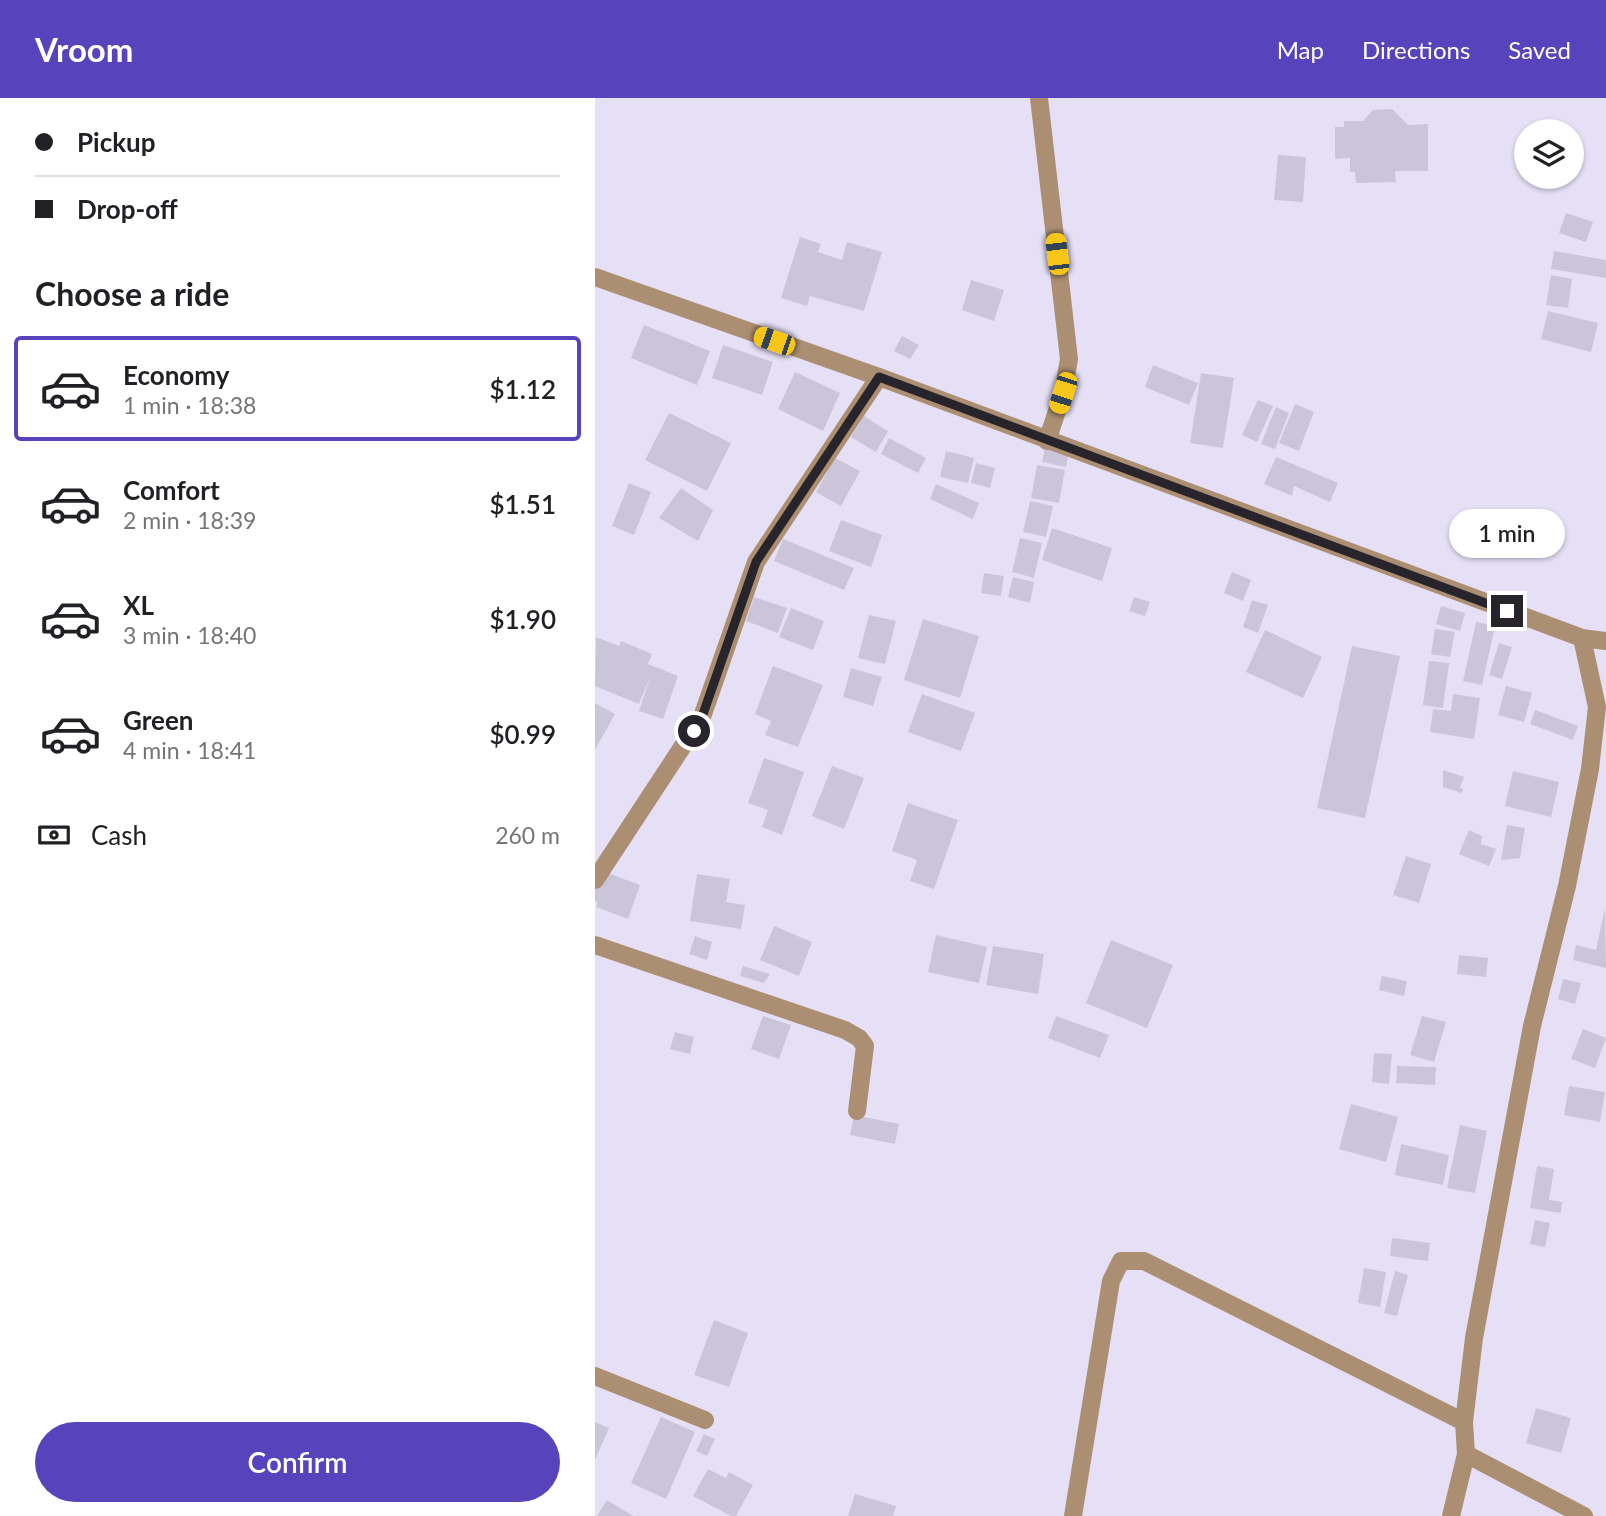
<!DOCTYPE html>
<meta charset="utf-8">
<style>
:root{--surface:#fff;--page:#f6f6f6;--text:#202124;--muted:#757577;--line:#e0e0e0;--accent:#5744bc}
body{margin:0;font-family:Lato,sans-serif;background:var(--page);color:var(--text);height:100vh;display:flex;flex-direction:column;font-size:26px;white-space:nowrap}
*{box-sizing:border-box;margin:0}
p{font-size:23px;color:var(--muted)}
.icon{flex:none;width:38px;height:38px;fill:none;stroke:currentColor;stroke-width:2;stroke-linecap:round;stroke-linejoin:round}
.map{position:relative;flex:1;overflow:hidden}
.side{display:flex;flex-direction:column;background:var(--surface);width:595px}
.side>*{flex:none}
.banner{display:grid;align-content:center;height:154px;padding:0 35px;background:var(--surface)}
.fabs{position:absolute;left:919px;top:21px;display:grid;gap:14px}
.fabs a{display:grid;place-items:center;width:70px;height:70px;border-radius:50%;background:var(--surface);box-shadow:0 2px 5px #0004;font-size:35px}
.end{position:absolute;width:32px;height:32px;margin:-16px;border:9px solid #27242c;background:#fff;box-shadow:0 0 0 4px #fff}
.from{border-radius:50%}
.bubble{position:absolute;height:49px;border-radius:24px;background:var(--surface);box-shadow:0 2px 5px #0004;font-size:23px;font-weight:600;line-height:49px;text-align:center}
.car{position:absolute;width:21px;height:42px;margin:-21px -10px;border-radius:9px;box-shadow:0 0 5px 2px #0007;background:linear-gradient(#f5c518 24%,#345 0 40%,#f5c518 0 76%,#345 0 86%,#f5c518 0)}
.banner b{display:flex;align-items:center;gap:24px;height:66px;font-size:26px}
.banner b+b{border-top:2px solid var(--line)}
.banner i{width:18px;height:18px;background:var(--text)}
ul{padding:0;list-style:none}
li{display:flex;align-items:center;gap:21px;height:105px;margin:0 14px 10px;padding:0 21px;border:4px solid transparent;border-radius:7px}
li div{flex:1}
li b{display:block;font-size:26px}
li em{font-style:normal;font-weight:600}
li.active{border-color:var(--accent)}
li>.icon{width:63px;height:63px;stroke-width:1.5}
h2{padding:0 35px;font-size:32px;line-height:84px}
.pay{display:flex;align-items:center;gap:18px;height:77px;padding:0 35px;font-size:26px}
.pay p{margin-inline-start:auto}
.cta{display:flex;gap:14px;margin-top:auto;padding:14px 35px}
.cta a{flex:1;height:80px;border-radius:42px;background:var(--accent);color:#fff;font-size:28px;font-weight:600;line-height:80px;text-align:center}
header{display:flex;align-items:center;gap:42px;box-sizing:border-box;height:98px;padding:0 35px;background:var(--accent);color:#fff}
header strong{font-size:33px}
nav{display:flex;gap:38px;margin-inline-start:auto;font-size:24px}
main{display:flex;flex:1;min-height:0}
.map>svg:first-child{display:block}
.building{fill:#cbc5da}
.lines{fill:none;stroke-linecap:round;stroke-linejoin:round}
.minor{stroke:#ac8f72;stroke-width:18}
.route{stroke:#27242c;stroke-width:9}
</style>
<header>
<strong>Vroom</strong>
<nav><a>Map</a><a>Directions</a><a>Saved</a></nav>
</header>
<main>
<section class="side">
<div class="banner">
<b><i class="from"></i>Pickup</b>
<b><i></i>Drop-off</b>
</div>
<h2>Choose a ride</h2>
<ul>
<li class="active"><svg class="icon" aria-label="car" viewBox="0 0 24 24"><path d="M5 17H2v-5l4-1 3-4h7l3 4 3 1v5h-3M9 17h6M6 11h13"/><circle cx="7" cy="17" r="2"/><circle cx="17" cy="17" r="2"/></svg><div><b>Economy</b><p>1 min · 18:38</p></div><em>$1.12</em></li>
<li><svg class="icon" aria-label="car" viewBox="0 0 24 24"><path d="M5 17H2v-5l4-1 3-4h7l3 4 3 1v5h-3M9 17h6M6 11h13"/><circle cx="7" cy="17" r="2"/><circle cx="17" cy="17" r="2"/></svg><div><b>Comfort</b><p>2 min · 18:39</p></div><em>$1.51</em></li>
<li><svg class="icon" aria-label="car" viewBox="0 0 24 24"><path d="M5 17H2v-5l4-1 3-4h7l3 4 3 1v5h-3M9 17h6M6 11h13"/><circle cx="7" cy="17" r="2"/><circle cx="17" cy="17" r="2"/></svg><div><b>XL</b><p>3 min · 18:40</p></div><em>$1.90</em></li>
<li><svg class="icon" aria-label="car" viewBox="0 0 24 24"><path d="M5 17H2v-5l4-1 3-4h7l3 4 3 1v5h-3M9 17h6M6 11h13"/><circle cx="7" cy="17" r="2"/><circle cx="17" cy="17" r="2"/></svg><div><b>Green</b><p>4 min · 18:41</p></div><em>$0.99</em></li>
</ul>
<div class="pay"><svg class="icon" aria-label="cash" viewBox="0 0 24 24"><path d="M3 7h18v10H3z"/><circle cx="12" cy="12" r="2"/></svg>Cash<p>260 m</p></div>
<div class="cta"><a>Confirm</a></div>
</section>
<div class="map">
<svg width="1011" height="1418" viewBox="0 0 1011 1418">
<rect width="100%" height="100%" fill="#e6e0f6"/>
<g class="building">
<polygon points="797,11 813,27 833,26 833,73 800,73 801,84 761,85 760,74 755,74 755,60 740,61 740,29 749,29 749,23 768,23 778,12"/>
<polygon points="683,57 711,59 708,104 679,102"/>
<polygon points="971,115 998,124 991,144 964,135"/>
<polygon points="205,139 226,146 223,154 247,162 252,144 287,154 269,213 215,198 212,208 186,200"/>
<polygon points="959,153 1011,162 1011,180 956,171"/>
<polygon points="956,177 977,181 973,210 951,207"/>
<polygon points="376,182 409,192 399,223 367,212"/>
<polygon points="953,213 1003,225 996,254 946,241"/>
<polygon points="49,227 115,253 102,287 36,260"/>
<polygon points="307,238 324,247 315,261 299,253"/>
<polygon points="128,247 178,264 167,297 117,280"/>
<polygon points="558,267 603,285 594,307 550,289"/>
<polygon points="200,274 245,295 228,333 183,311"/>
<polygon points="606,275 639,280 628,350 595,345"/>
<polygon points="663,302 678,308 662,344 647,337"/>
<polygon points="700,306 719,314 704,353 684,345"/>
<polygon points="681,309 694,315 680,351 666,346"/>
<polygon points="74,315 136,345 112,393 50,362"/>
<polygon points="269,318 293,333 281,354 256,339"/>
<polygon points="294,340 331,360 323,375 286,356"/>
<polygon points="450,350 474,355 471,369 447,364"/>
<polygon points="351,353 379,360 373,385 345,379"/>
<polygon points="681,359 743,385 735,404 699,388 697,398 669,386"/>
<polygon points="240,360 265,373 246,408 221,394"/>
<polygon points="381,365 400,370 395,390 376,385"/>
<polygon points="442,367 470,372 464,405 436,400"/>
<polygon points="34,385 56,394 39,437 17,428"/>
<polygon points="341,386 384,405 378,421 335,401"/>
<polygon points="86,390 118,412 103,443 64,420"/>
<polygon points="435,403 458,408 451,439 428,434"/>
<polygon points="246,422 287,437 276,469 234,453"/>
<polygon points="457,430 517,450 507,483 447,462"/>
<polygon points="425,440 447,445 439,480 417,474"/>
<polygon points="188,441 259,470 249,492 179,463"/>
<polygon points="637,474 656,482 648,503 629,495"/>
<polygon points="389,475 409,478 406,498 386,495"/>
<polygon points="418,479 439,484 435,505 413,499"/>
<polygon points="159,499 192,510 183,535 151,523"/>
<polygon points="539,499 555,504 550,518 534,513"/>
<polygon points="657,502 673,507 663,535 648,529"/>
<polygon points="846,508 870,515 865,533 841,526"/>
<polygon points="196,510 229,523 218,552 184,539"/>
<polygon points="274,517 301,523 290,566 263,560"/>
<polygon points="328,521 384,538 365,600 309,582"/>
<polygon points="881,524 900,528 887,587 868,583"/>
<polygon points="840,531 860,534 855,559 836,556"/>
<polygon points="670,532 727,559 708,600 651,574"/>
<polygon points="1,539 24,548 26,543 57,556 53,566 83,578 68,621 44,613 55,579 44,606 0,588"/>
<polygon points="904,545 917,549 907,581 894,577"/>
<polygon points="757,548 805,558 770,720 722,710"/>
<polygon points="834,563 854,565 848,610 828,607"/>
<polygon points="178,568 228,587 203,649 170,637 176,623 160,616"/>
<polygon points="256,570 287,579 278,608 248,599"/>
<polygon points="911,588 937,595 929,624 903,617"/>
<polygon points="327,596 380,615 366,653 313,634"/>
<polygon points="858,596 885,600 879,641 835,634 838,611 856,613"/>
<polygon points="0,605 20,616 0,652"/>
<polygon points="940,612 983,628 978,642 935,626"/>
<polygon points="169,660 209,674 187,737 167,729 173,712 153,705"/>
<polygon points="237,668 269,680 249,731 217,718"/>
<polygon points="848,672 869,679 865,690 868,691 867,695 848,689"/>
<polygon points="918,673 964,684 956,719 910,708"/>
<polygon points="313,705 363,722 339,791 315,783 322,762 297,753"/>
<polygon points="912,727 930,730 925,760 906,762"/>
<polygon points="874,732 887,738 886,746 901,751 894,768 864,756"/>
<polygon points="811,758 836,766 824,805 798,797"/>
<polygon points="10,774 45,787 33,821 1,809 3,804 0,803 0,788"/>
<polygon points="102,776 135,781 131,804 150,807 146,831 95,823"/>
<polygon points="1010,810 1011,870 978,862 981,847 1001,852"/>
<polygon points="179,828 217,844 204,878 165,862"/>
<polygon points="341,837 392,849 384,885 333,874"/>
<polygon points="100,838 117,844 112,862 94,856"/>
<polygon points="516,842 578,867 552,930 491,905"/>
<polygon points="398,848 449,856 443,896 391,887"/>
<polygon points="864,857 893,860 891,879 862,876"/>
<polygon points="148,868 175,876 169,885 145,878"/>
<polygon points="787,878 812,883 809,898 784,892"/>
<polygon points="968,881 986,885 980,906 963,901"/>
<polygon points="168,918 196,927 184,961 156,951"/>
<polygon points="461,918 514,937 505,960 453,940"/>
<polygon points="827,918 851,924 839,964 815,957"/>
<polygon points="988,931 1011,940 1000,970 976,961"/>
<polygon points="80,934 99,939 95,956 75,951"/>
<polygon points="779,955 797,956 794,986 777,984"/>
<polygon points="802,968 841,969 840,987 801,985"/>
<polygon points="974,988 1010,994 1005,1024 969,1017"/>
<polygon points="756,1006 803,1019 791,1064 744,1051"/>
<polygon points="259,1017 304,1026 300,1046 255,1037"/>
<polygon points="865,1027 892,1033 880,1095 852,1090"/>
<polygon points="806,1046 854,1057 848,1087 800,1077"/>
<polygon points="942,1068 959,1071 954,1102 967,1104 966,1115 935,1110"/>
<polygon points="940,1122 955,1125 950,1149 935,1146"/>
<polygon points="797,1140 835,1145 833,1163 795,1158"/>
<polygon points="769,1170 791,1174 785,1209 763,1205"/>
<polygon points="800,1173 813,1177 802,1218 789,1215"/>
<polygon points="119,1222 153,1235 134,1289 99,1277"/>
<polygon points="941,1310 976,1320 966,1355 931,1345"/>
<polygon points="66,1319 100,1334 71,1401 36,1385"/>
<polygon points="0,1324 14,1330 0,1362"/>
<polygon points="109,1336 120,1341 112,1358 101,1353"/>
<polygon points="113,1371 131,1380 134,1374 158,1387 141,1418 136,1418 98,1398"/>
<polygon points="260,1396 301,1408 298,1418 253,1418"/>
<polygon points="12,1402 38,1418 2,1418"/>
</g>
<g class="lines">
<g class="minor">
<polyline points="444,0 474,261 468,295 452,343"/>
<polyline points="0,179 284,279 987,540 1011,543"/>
<polyline points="0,782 107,619 161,464 284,279"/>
<polyline points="0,847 250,932 264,940 270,948 262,1013"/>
<polyline points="0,1278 110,1322"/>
<polyline points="871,1356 989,1418"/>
<polyline points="478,1418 516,1183 526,1163 549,1163 869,1324"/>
<polyline points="856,1418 871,1356 869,1324 879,1240 937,928 972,788 995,671 1002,609 987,540"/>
</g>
</g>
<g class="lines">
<polyline class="route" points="99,633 107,619 161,464 284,279 912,513"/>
</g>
</svg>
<div class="fabs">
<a><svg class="icon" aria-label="layers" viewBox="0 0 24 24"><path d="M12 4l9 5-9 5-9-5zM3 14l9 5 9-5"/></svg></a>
</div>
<i class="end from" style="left:99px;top:633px"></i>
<i class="end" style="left:912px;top:513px"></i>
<div class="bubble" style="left:854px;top:411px;width:116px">1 min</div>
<i class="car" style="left:462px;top:156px;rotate:353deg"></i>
<i class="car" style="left:179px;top:243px;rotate:289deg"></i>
<i class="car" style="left:468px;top:295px;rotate:198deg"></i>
</div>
</main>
